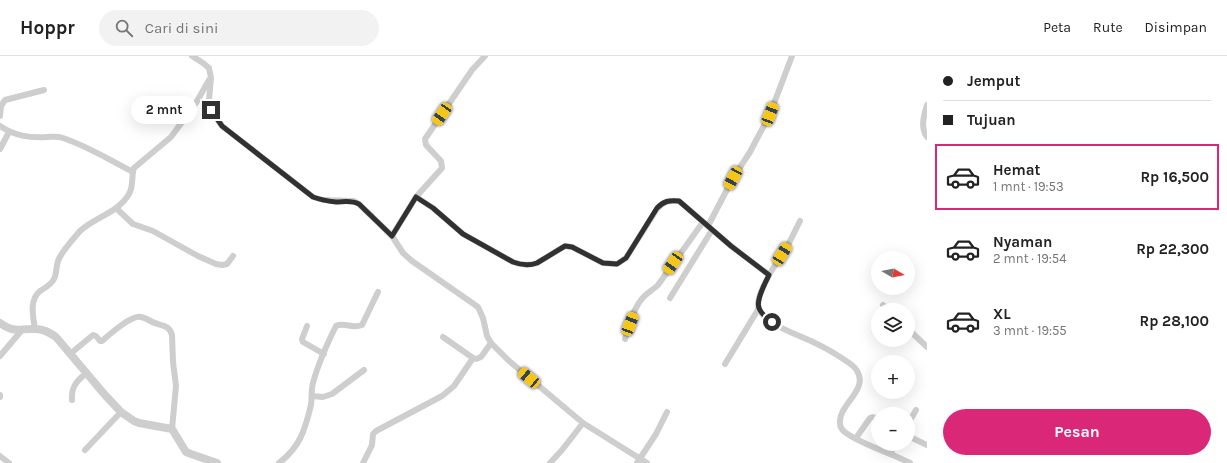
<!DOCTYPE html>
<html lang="id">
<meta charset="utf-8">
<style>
:root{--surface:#fff;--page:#f2f2f2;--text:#222;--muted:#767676;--line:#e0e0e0;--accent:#db2777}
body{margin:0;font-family:Karla,sans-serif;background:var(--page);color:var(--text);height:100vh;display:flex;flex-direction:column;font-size:15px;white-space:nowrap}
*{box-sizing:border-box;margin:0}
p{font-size:13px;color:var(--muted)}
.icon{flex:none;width:22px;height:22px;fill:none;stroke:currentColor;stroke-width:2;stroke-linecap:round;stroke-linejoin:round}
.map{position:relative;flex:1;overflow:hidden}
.side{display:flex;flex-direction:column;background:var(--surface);width:300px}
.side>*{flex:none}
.top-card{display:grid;align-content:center;height:88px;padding:0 16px;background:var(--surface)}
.needle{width:26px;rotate:100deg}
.controls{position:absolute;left:871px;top:195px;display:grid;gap:8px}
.controls a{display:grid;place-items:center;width:44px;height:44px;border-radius:50%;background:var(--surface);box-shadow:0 4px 16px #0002;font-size:20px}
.end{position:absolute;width:18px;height:18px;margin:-9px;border:5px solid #313131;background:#fff;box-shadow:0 0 0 2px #fff}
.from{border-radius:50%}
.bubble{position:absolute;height:28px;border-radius:14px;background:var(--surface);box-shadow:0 4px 16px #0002;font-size:13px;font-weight:700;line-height:28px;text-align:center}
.car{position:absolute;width:12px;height:24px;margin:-12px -6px;border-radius:5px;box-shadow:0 0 3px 1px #0007;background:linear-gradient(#f5c518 24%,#345 0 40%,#f5c518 0 76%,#345 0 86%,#f5c518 0)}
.top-card b{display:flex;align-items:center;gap:14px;height:38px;font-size:15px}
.top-card b+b{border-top:1px solid var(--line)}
.top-card i{width:10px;height:10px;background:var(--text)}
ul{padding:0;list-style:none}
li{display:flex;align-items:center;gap:12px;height:66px;margin:0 8px 6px;padding:0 8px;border:2px solid transparent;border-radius:0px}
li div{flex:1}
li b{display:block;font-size:15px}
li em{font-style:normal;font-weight:700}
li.on{border-color:var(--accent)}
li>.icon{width:36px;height:36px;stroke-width:1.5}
.primary-button{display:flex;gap:8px;margin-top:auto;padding:8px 16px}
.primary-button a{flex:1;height:46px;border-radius:24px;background:var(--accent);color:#fff;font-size:16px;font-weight:700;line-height:46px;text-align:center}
header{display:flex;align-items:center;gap:24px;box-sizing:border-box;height:56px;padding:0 20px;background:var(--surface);border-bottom:1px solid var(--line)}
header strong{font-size:19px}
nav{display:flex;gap:22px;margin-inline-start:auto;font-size:14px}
.search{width:280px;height:36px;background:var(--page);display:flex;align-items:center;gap:10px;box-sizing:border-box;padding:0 14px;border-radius:22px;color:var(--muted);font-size:15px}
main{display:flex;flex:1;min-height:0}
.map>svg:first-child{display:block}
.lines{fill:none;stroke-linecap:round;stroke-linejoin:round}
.minor{stroke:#cecece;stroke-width:6}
.tertiary{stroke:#cecece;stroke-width:8}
.route{stroke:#313131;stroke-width:5}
</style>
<header>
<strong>Hoppr</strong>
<div class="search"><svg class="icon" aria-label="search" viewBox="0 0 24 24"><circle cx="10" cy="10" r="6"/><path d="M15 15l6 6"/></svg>Cari di sini</div>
<nav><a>Peta</a><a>Rute</a><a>Disimpan</a></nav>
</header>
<main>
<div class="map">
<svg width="927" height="407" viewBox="0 0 927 407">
<rect width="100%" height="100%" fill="#fff"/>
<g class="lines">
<g class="minor">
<polyline points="192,0 203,7 209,12 211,22 209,44 211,54 222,70 313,141 323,144 354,145 359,148 392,180 403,197 412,205 478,251 483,262 487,280 491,287 508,304 583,367 647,407"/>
<path d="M927,49c-3,10 -7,23 0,32"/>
<polyline points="0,60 1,50 5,44 44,34"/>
<path d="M0,70c15,10 29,12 47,11 6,0 10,-1 16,1 24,8 47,22 70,34"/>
<polyline points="0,93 9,76"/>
<path d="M416,141l17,11 30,26 50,28c8,3 16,4 24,1l28,-17 7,1 31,16 14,1 9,-6 31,-49c7,-8 12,-9 22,-8l52,45 38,29c-4,9 -11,19 -11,29 0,20 46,32 61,41 7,3 32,18 36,23 17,21 -17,36 -15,55 0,4 3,8 6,10 19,13 43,19 64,30"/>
<polyline points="117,153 133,168 153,175 198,200 216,208 222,209 227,208 233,200"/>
<polyline points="708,170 733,122 750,96 770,58 792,0"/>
<polyline points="392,180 416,141 442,112 441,105 426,89 425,83 472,14 485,0"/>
<polyline points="769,219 789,187 800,165"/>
<polyline points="670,242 712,174"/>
<polyline points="883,249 888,254"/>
<polyline points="307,270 302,283 303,286 324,298"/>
<path d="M35,273c-2,-13 -6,-29 5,-38 5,-3 11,-6 14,-12 3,-6 2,-12 4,-18 3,-9 16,-23 22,-30 15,-14 38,-18 49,-37 5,-9 2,-18 5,-26l37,-31 25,-34 13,-23"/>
<polyline points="908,273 927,291"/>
<polyline points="443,281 473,302 476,303 481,301 491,287"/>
<path d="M625,283c4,-13 8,-29 16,-39 4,-6 12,-10 17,-15l45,-63"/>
<path d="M70,298l23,-19 3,1 4,5h2c8,-7 29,-26 39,-24 6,1 11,6 17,7 7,2 12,3 14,11l1,27 3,24 -4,43"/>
<polyline points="0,300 22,274"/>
<polyline points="725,308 759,252"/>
<polyline points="0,339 0,341"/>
<polyline points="312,340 323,341 332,338 364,314"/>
<path d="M72,344c-1,-13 5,-20 15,-27"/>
<polyline points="908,368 916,354"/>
<polyline points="908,380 927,389"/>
<polyline points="856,382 870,362 873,361 878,364"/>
<polyline points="85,394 121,356"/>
<polyline points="890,398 896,388"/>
<polyline points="0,400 9,407"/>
<path d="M279,407c21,-16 26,-33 32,-58 1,-7 0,-15 2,-22 5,-19 14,-39 23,-57 9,-4 16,3 26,-1l16,-33"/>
<polyline points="363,407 372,389 373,378 376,375 442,340 454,330 473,302"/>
<polyline points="550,407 562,394 583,367"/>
<polyline points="637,407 656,378 667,356"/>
</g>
<path class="tertiary" d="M0,267c16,11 19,5 36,6 8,0 14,4 20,8l49,58 16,17 13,9 5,2 33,6 14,23 5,2 26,9"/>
</g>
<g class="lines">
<path class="route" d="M211,54l11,16 91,71c8,3 15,4 23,5 8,0 15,-2 23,2l33,32 24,-39 17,11 30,26 50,28c8,3 16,4 24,1l28,-17 7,1 31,16 14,1 9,-6 31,-50c7,-7 12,-8 22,-7l52,45 38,29c-4,8 -13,25 -10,33 2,6 8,10 13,14"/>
</g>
</svg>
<div class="controls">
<a><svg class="needle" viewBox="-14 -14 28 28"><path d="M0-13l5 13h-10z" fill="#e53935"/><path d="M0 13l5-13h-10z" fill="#767676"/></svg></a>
<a><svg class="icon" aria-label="layers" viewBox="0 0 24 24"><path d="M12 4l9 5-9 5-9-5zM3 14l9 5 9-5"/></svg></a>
<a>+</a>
<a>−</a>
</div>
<i class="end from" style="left:772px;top:266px"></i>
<i class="end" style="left:211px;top:54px"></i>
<div class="bubble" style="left:131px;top:40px;width:66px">2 mnt</div>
<i class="car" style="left:442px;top:58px;rotate:214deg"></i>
<i class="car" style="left:770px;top:58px;rotate:21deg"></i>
<i class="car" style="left:733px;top:122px;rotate:208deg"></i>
<i class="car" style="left:782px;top:198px;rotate:32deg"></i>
<i class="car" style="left:673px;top:207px;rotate:214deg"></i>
<i class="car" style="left:630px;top:268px;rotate:21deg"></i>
<i class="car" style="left:529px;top:322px;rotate:310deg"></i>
</div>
<section class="side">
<div class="top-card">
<b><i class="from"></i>Jemput</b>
<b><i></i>Tujuan</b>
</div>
<ul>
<li class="on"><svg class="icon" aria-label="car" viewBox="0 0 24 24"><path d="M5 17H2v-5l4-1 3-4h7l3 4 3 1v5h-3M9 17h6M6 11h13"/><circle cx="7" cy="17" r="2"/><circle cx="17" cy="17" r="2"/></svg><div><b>Hemat</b><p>1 mnt · 19:53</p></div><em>Rp 16,500</em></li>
<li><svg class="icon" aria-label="car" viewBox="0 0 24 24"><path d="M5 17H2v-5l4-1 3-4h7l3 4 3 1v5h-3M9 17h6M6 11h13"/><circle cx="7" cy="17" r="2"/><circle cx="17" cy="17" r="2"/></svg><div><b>Nyaman</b><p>2 mnt · 19:54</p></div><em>Rp 22,300</em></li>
<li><svg class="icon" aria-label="car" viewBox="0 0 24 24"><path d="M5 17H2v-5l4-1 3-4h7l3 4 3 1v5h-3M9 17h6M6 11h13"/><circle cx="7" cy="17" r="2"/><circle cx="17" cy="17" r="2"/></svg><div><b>XL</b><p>3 mnt · 19:55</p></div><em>Rp 28,100</em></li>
</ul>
<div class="primary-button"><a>Pesan</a></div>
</section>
</main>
